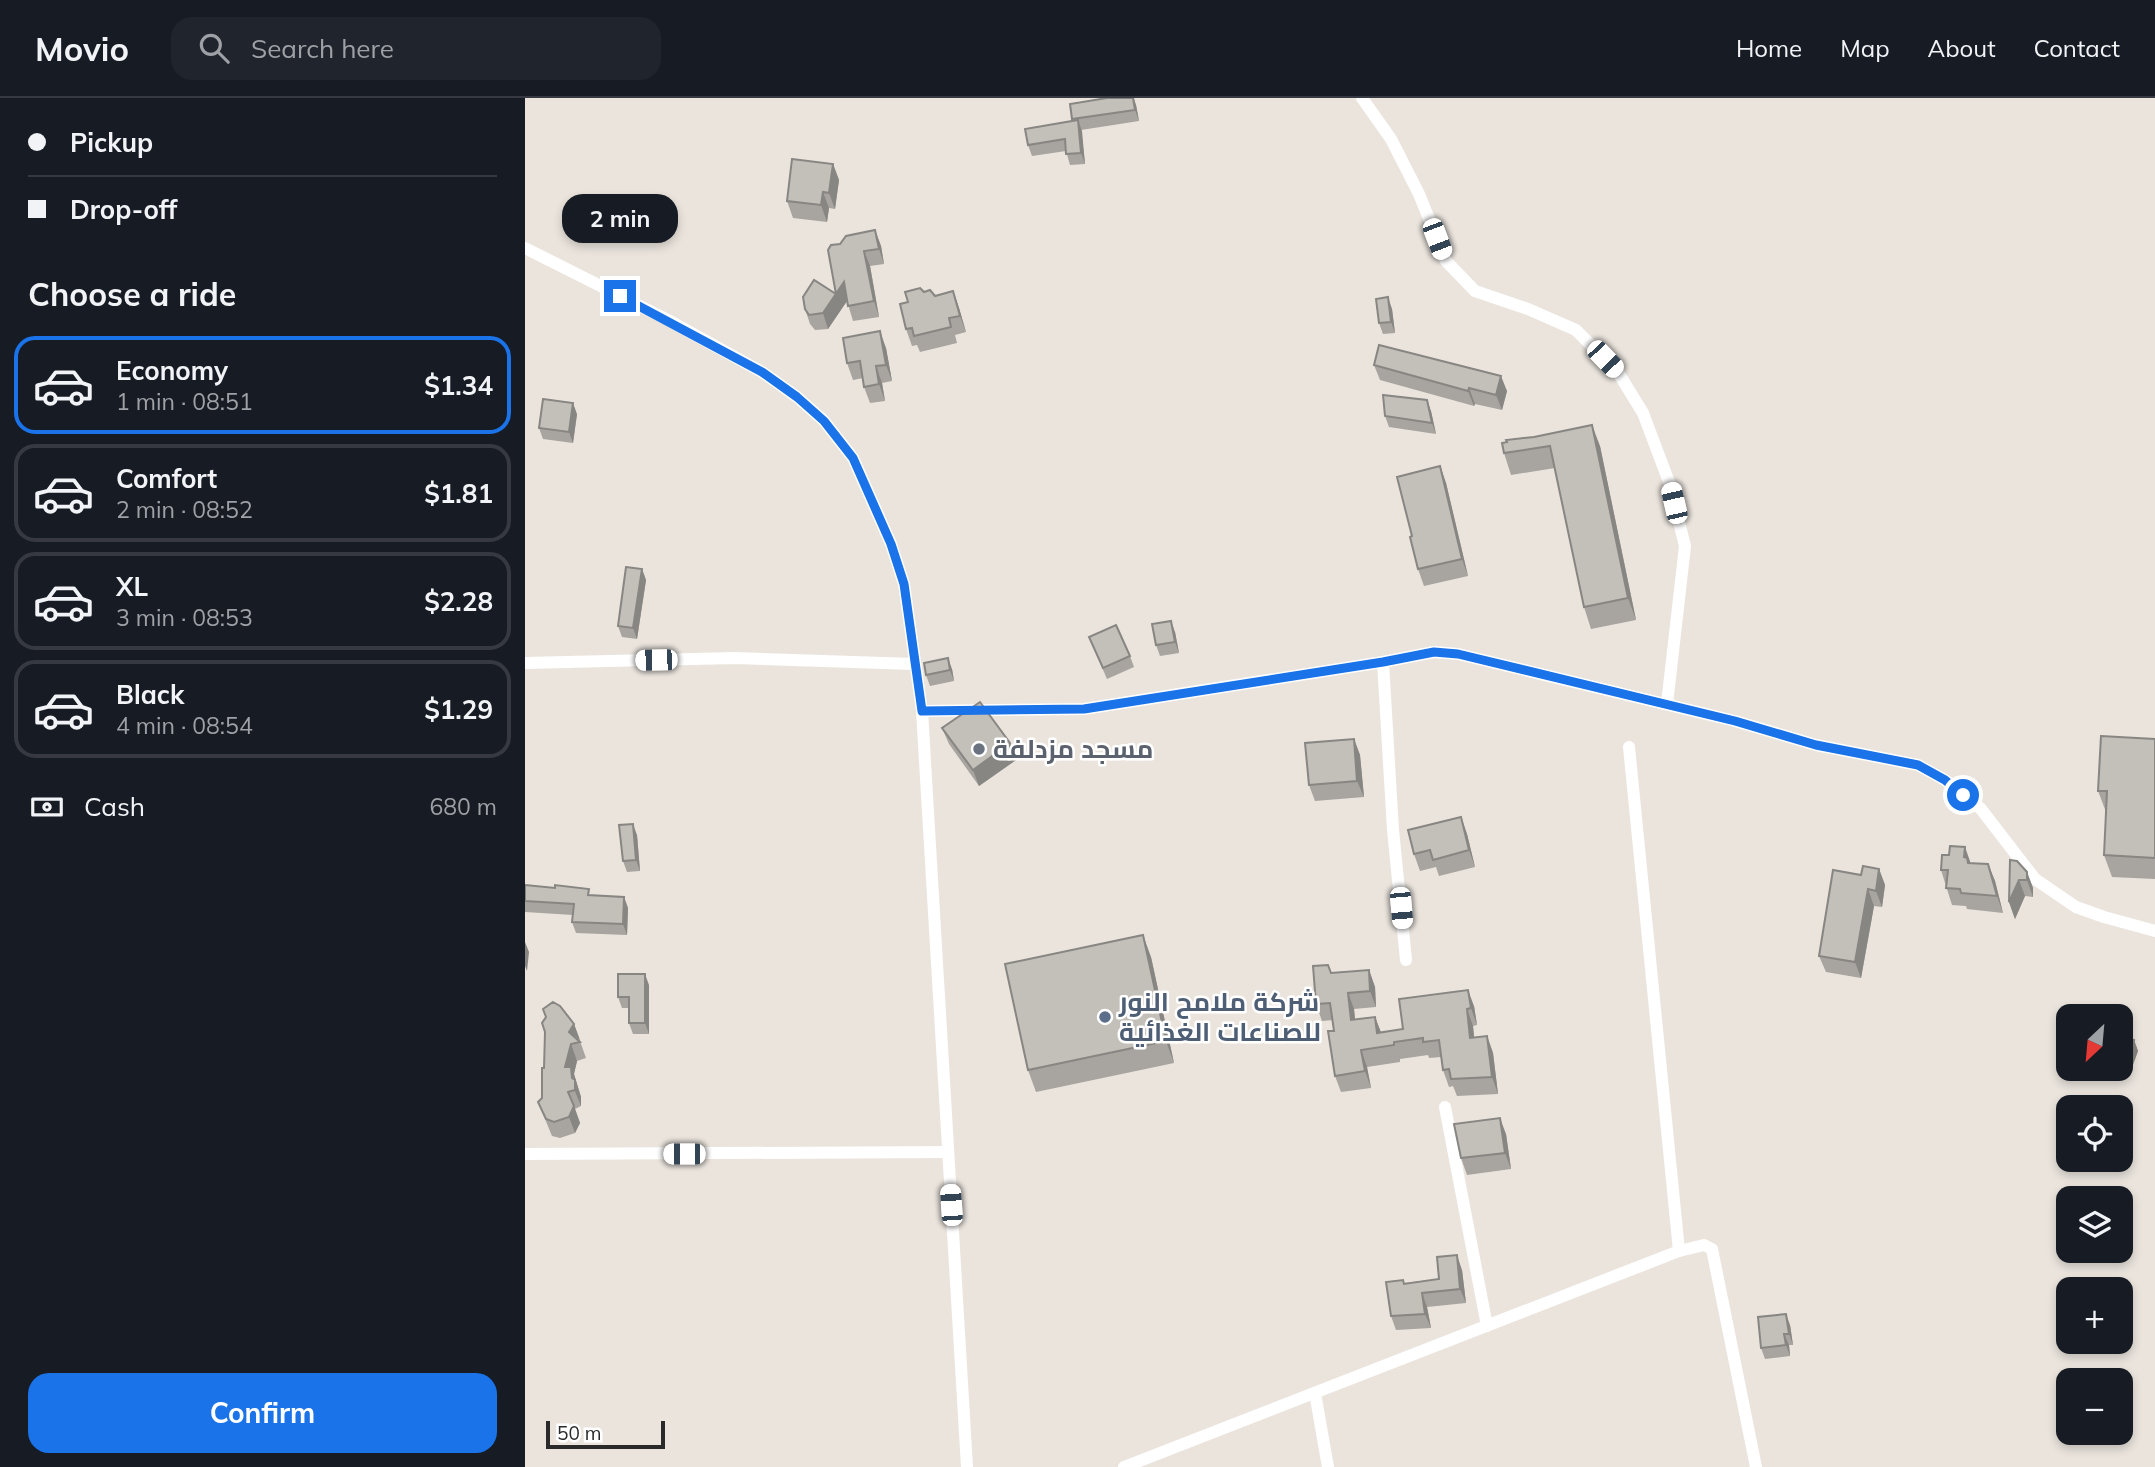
<!DOCTYPE html>
<meta charset="utf-8">
<style>
:root{--surface:#171b24;--page:#20242c;--text:#f1f3f6;--muted:#9ea1a6;--line:#363941;--accent:#1a73e8}
body{margin:0;font-family:Mulish,Cairo,sans-serif;background:var(--page);color:var(--text);height:100vh;display:flex;flex-direction:column;font-size:26px;white-space:nowrap}
*{box-sizing:border-box;margin:0}
p{font-size:23px;color:var(--muted)}
.icon{flex:none;width:38px;height:38px;fill:none;stroke:currentColor;stroke-width:2;stroke-linecap:round;stroke-linejoin:round}
.map{position:relative;flex:1;overflow:hidden}
.panel{display:flex;flex-direction:column;background:var(--surface);width:525px}
.panel>*{flex:none}
.guide{display:grid;align-content:center;height:154px;padding:0 28px;background:var(--surface)}
.needle{width:46px;rotate:206deg}
.controls{position:absolute;left:1531px;top:906px;display:grid;gap:14px}
.controls a{display:grid;place-items:center;width:77px;height:77px;border-radius:14px;background:var(--surface);box-shadow:0 4px 10px #0003;font-size:35px}
.scale{position:absolute;left:21px;bottom:18px;width:119px;box-sizing:border-box;padding-left:7px;border:4px solid #2a2a2a;border-top:0;font-size:19px;line-height:24px;white-space:nowrap;color:#2a2a2a;-webkit-text-stroke:5px #fff;paint-order:stroke}
.end{position:absolute;width:32px;height:32px;margin:-16px;border:9px solid #1a73e8;background:#fff;box-shadow:0 0 0 4px #fff}
.from{border-radius:50%}
.bubble{position:absolute;height:49px;border-radius:21px;background:var(--surface);box-shadow:0 4px 10px #0003;font-size:23px;font-weight:700;line-height:49px;text-align:center}
.car{position:absolute;width:21px;height:42px;margin:-21px -10px;border-radius:9px;box-shadow:0 0 5px 2px #0007;background:linear-gradient(#fff 24%,#345 0 40%,#fff 0 76%,#345 0 86%,#fff 0)}
.guide b{display:flex;align-items:center;gap:24px;height:66px;font-size:26px}
.guide b+b{border-top:2px solid var(--line)}
.guide i{width:18px;height:18px;background:var(--text)}
ul{padding:0;list-style:none}
li{display:flex;align-items:center;gap:21px;height:98px;margin:0 14px 10px;padding:0 14px;border:4px solid var(--line);border-radius:21px}
li div{flex:1}
li b{display:block;font-size:26px}
li em{font-style:normal;font-weight:700}
li.active{border-color:var(--accent)}
li>.icon{width:63px;height:63px;stroke-width:1.5}
h2{padding:0 28px;font-size:32px;line-height:84px}
.pay{display:flex;align-items:center;gap:18px;height:77px;padding:0 28px;font-size:26px}
.pay p{margin-inline-start:auto}
.action{display:flex;gap:14px;margin-top:auto;padding:14px 28px}
.action a{flex:1;height:80px;border-radius:21px;background:var(--accent);color:#fff;font-size:28px;font-weight:700;line-height:80px;text-align:center}
header{display:flex;align-items:center;gap:42px;box-sizing:border-box;height:98px;padding:0 35px;background:var(--surface);border-bottom:2px solid var(--line)}
header strong{font-size:33px}
nav{display:flex;gap:38px;margin-inline-start:auto;font-size:24px}
.search{width:490px;height:63px;background:var(--page);display:flex;align-items:center;gap:18px;box-sizing:border-box;padding:0 24px;border-radius:21px;color:var(--muted);font-size:26px}
main{display:flex;flex:1;min-height:0}
.map>svg:first-child{display:block}
.lines{fill:none;stroke-linecap:round;stroke-linejoin:round}
.minor{stroke:#fff;stroke-width:12}
.wall{fill:#a8a49f}
.shaded-wall{fill:#888682}
.building{fill:#c3bfb9;stroke:#888682;stroke-width:2}
.route{stroke:#1a73e8;stroke-width:9}
.worship-dot{fill:#6b7280;stroke:#fff;stroke-width:2.5}
.service-dot{fill:#5c6f8a;stroke:#fff;stroke-width:2.5}
.labels{text-anchor:middle;stroke-width:5;stroke-linejoin:round;paint-order:stroke}
.worship-label{font-size:26px;font-weight:bold;fill:#5b616d;stroke:#fff;text-anchor:start}
.service-label{font-size:26px;font-weight:bold;fill:#4e5e75;stroke:#fff;text-anchor:start}
</style>
<header>
<strong>Movio</strong>
<div class="search"><svg class="icon" aria-label="search" viewBox="0 0 24 24"><circle cx="10" cy="10" r="6"/><path d="M15 15l6 6"/></svg>Search here</div>
<nav><a>Home</a><a>Map</a><a>About</a><a>Contact</a></nav>
</header>
<main>
<section class="panel">
<div class="guide">
<b><i class="from"></i>Pickup</b>
<b><i></i>Drop-off</b>
</div>
<h2>Choose a ride</h2>
<ul>
<li class="active"><svg class="icon" aria-label="car" viewBox="0 0 24 24"><path d="M5 17H2v-5l4-1 3-4h7l3 4 3 1v5h-3M9 17h6M6 11h13"/><circle cx="7" cy="17" r="2"/><circle cx="17" cy="17" r="2"/></svg><div><b>Economy</b><p>1 min · 08:51</p></div><em>$1.34</em></li>
<li><svg class="icon" aria-label="car" viewBox="0 0 24 24"><path d="M5 17H2v-5l4-1 3-4h7l3 4 3 1v5h-3M9 17h6M6 11h13"/><circle cx="7" cy="17" r="2"/><circle cx="17" cy="17" r="2"/></svg><div><b>Comfort</b><p>2 min · 08:52</p></div><em>$1.81</em></li>
<li><svg class="icon" aria-label="car" viewBox="0 0 24 24"><path d="M5 17H2v-5l4-1 3-4h7l3 4 3 1v5h-3M9 17h6M6 11h13"/><circle cx="7" cy="17" r="2"/><circle cx="17" cy="17" r="2"/></svg><div><b>XL</b><p>3 min · 08:53</p></div><em>$2.28</em></li>
<li><svg class="icon" aria-label="car" viewBox="0 0 24 24"><path d="M5 17H2v-5l4-1 3-4h7l3 4 3 1v5h-3M9 17h6M6 11h13"/><circle cx="7" cy="17" r="2"/><circle cx="17" cy="17" r="2"/></svg><div><b>Black</b><p>4 min · 08:54</p></div><em>$1.29</em></li>
</ul>
<div class="pay"><svg class="icon" aria-label="cash" viewBox="0 0 24 24"><path d="M3 7h18v10H3z"/><circle cx="12" cy="12" r="2"/></svg>Cash<p>680 m</p></div>
<div class="action"><a>Confirm</a></div>
</section>
<div class="map">
<svg width="1630" height="1369" viewBox="0 0 1630 1369">
<rect width="100%" height="100%" fill="#eae4dd"/>
<g class="lines">
<g class="minor">
<polyline points="837,0 866,41 894,96 921,163 950,193 1003,211 1051,232 1094,276 1118,315 1144,384 1160,448 1142,606"/>
<polyline points="0,150 143,222 237,274 272,299 299,323 328,360 366,446 379,486 397,613 442,1369"/>
<polyline points="858,564 868,732 881,862"/>
<polyline points="0,565 210,560 389,566"/>
<polyline points="397,613 559,611 858,564 909,554 933,556 1210,623 1291,647 1393,667 1420,682 1456,711 1510,781 1551,809 1579,819 1630,833"/>
<polyline points="1104,649 1154,1153"/>
<polyline points="920,1009 962,1228"/>
<polyline points="0,1056 423,1054"/>
<polyline points="790,1295 803,1369"/>
<polyline points="599,1369 1154,1153 1179,1147 1187,1151 1231,1369"/>
</g>
</g>
<g class="wall">
<polygon points="582,0 609,0 611,7 614,23 556,32 560,66 545,67 541,53 507,58 503,47 548,23 545,6"/>
<polygon points="308,66 314,82 310,111 304,110 302,124 268,120 262,103"/>
<polygon points="350,132 356,148 359,166 345,168 354,219 328,223 322,203 303,231 290,232 285,226 280,211 311,196 315,146"/>
<polygon points="428,193 434,210 441,234 430,237 432,245 395,254 392,247 387,248 381,231 383,204 399,194 410,198"/>
<polygon points="867,211 870,235 858,236 854,225"/>
<polygon points="361,250 367,283 357,285 360,303 345,305 339,289 338,280 328,282 322,265"/>
<polygon points="849,267 982,293 977,312 950,306 949,308 855,282"/>
<polygon points="906,313 911,336 864,329 860,318"/>
<polygon points="52,316 48,345 18,341 14,330"/>
<polygon points="1009,339 1075,348 1111,522 1066,531 1059,509 1030,370 986,377 979,355"/>
<polygon points="915,368 921,385 943,478 899,488 893,471 887,438"/>
<polygon points="117,471 121,482 112,541 97,539 93,528"/>
<polygon points="650,534 654,555 635,558 631,547"/>
<polygon points="564,539 605,558 609,569 582,581"/>
<polygon points="427,571 429,583 405,588 401,577"/>
<polygon points="417,630 485,645 491,662 454,688 424,646"/>
<polygon points="829,641 835,657 839,699 790,703 784,687"/>
<polygon points="1630,641 1630,781 1587,779 1579,757 1581,714 1573,693"/>
<polygon points="936,719 942,736 950,769 914,778 911,769 895,773 889,756"/>
<polygon points="112,737 115,773 102,774 98,763"/>
<polygon points="1485,762 1502,774 1508,790 1508,799 1500,798 1490,821 1484,804"/>
<polygon points="1445,765 1463,766 1470,783 1478,815 1442,811 1441,808 1427,807 1416,772"/>
<polygon points="1354,771 1360,787 1357,809 1349,808 1336,880 1301,874 1294,858 1336,777"/>
<polygon points="0,787 67,798 99,799 103,810 102,837 51,835 47,824 48,817 0,814"/>
<polygon points="626,859 649,965 511,994 503,972"/>
<polygon points="844,872 850,889 851,909 829,911 830,922 850,919 856,934 878,931 949,908 952,927 948,928 949,940 962,938 968,955 973,996 932,998 928,988 924,989 918,972 916,959 904,960 903,957 875,961 875,964 842,969 846,990 816,994 810,978 809,933 808,922 797,923 791,906 806,875"/>
<polygon points="124,887 124,936 108,936 104,925 104,910 97,910 93,899"/>
<polygon points="49,926 61,960 52,963 49,976 56,999 56,1008 50,1011 55,1025 50,1035 35,1040 27,1038 13,1004 17,1000 19,970"/>
<polygon points="1596,937 1609,942 1613,953 1606,972 1596,969"/>
<polygon points="981,1036 986,1071 942,1077 936,1060"/>
<polygon points="937,1172 941,1205 902,1209 906,1230 871,1232 866,1218 879,1185 914,1181"/>
<polygon points="1265,1227 1268,1247 1264,1247 1265,1258 1240,1261 1236,1250"/>
</g>
<g class="shaded-wall">
<polygon points="608,0 611,7 614,23 610,12"/>
<polygon points="553,22 557,33 560,66 556,55"/>
<polygon points="308,66 314,82 310,111 304,95"/>
<polygon points="298,94 304,110 302,124 296,107"/>
<polygon points="350,132 356,148 359,166 354,151"/>
<polygon points="339,153 345,168 354,219 349,203"/>
<polygon points="319,184 324,200 303,231 298,215"/>
<polygon points="428,193 434,210 441,234 435,218"/>
<polygon points="863,199 867,211 870,235 866,224"/>
<polygon points="355,233 361,250 367,283 361,267"/>
<polygon points="351,268 357,285 360,303 354,286"/>
<polygon points="976,278 982,293 977,312 971,297"/>
<polygon points="944,290 950,306 949,308 943,293"/>
<polygon points="902,302 906,313 911,336 907,325"/>
<polygon points="48,305 52,316 48,345 44,334"/>
<polygon points="1067,327 1075,348 1111,522 1103,500"/>
<polygon points="915,368 921,385 943,478 937,461"/>
<polygon points="117,471 121,482 112,541 108,530"/>
<polygon points="646,523 650,534 654,555 650,544"/>
<polygon points="423,560 427,571 429,583 425,572"/>
<polygon points="829,641 835,657 839,699 832,683"/>
<polygon points="485,645 491,662 454,688 448,672"/>
<polygon points="936,719 942,736 950,769 944,752"/>
<polygon points="108,726 112,737 115,773 111,762"/>
<polygon points="1440,749 1446,766 1445,768 1439,759"/>
<polygon points="1463,766 1470,783 1478,815 1472,798"/>
<polygon points="1354,771 1360,787 1357,809 1351,793"/>
<polygon points="1502,774 1508,790 1508,799 1502,782"/>
<polygon points="1494,782 1500,798 1490,821 1484,804"/>
<polygon points="1343,791 1349,808 1336,880 1330,864"/>
<polygon points="99,799 103,810 102,837 98,826"/>
<polygon points="618,837 626,859 649,965 641,943"/>
<polygon points="0,844 4,854 2,873 0,868"/>
<polygon points="844,872 850,889 851,909 845,893"/>
<polygon points="120,876 124,887 124,936 120,925"/>
<polygon points="943,892 949,908 952,927 946,910"/>
<polygon points="823,895 829,911 832,939 826,922"/>
<polygon points="942,911 948,928 951,957 945,940"/>
<polygon points="850,919 856,935 858,951 852,935"/>
<polygon points="49,926 55,942 44,934"/>
<polygon points="962,938 968,955 973,996 967,979"/>
<polygon points="1609,942 1613,953 1606,972 1602,961"/>
<polygon points="46,946 52,963 49,976 56,999 56,1008 40,969"/>
<polygon points="836,952 842,969 846,990 840,973"/>
<polygon points="49,1008 55,1025 50,1035 44,1019"/>
<polygon points="975,1020 981,1036 986,1071 980,1055"/>
<polygon points="932,1157 937,1172 941,1205 935,1191"/>
<polygon points="897,1195 902,1209 906,1230 900,1216"/>
<polygon points="1261,1216 1265,1227 1268,1247 1264,1236"/>
<polygon points="1259,1236 1264,1247 1265,1258 1261,1247"/>
</g>
<g class="building">
<polygon points="582,0 608,0 610,12 547,21 545,6"/>
<polygon points="553,22 556,55 541,56 540,41 503,47 500,31"/>
<polygon points="267,61 308,66 304,95 298,94 296,107 262,103"/>
<polygon points="350,132 354,151 339,153 349,203 323,208 319,184 298,215 284,217 280,211 278,199 289,182 311,196 303,152 306,147 315,146 321,138"/>
<polygon points="395,190 399,194 405,192 410,198 428,193 435,218 424,220 426,229 389,238 387,230 381,231 375,206 383,204 380,194"/>
<polygon points="863,199 866,224 854,225 851,201"/>
<polygon points="355,233 361,267 351,268 354,286 339,289 335,263 322,265 318,240"/>
<polygon points="854,247 976,278 971,297 944,290 943,293 849,267"/>
<polygon points="858,297 902,302 907,325 860,318"/>
<polygon points="18,301 48,305 44,334 14,330"/>
<polygon points="1067,327 1103,500 1059,509 1025,348 979,355 977,345 982,344 981,342 1009,339"/>
<polygon points="915,368 937,461 893,471 885,439 887,438 872,379"/>
<polygon points="101,469 117,471 108,530 93,528"/>
<polygon points="646,523 650,544 631,547 627,526"/>
<polygon points="591,527 605,558 578,570 564,539"/>
<polygon points="423,560 425,572 401,577 399,565"/>
<polygon points="455,604 485,645 448,672 417,630"/>
<polygon points="1576,638 1630,641 1630,760 1579,757 1582,693 1573,693"/>
<polygon points="829,641 832,683 784,687 780,645"/>
<polygon points="936,719 944,752 908,762 905,752 889,756 883,732"/>
<polygon points="108,726 111,762 98,763 94,727"/>
<polygon points="1425,748 1440,749 1439,759 1442,760 1443,765 1463,766 1472,798 1436,795 1435,791 1421,790 1423,772 1416,772 1417,757 1424,757"/>
<polygon points="1485,762 1492,763 1502,774 1502,782 1494,782 1484,804"/>
<polygon points="1338,768 1354,771 1351,793 1343,791 1330,864 1294,858 1308,772 1336,777"/>
<polygon points="0,787 30,790 30,787 64,791 63,797 99,799 98,826 47,824 49,806 0,803"/>
<polygon points="618,837 641,943 503,972 480,866"/>
<polygon points="803,867 806,875 844,872 845,893 823,895 826,922 850,919 852,935 878,931 874,901 943,892 946,910 942,911 945,940 962,938 967,979 926,981 924,971 918,972 914,942 898,944 898,940 869,944 869,947 836,952 840,973 810,978 803,933 809,933 805,905 791,906 788,868"/>
<polygon points="93,876 120,876 120,925 104,925 104,899 93,899"/>
<polygon points="28,904 35,908 49,926 44,934 55,944 46,946 40,969 46,969 47,980 50,982 50,992 43,994 49,1008 44,1019 29,1024 21,1021 13,1004 17,1000 17,970 19,970 20,934 17,925 21,919 18,911"/>
<polygon points="1596,937 1609,942 1602,961 1596,959"/>
<polygon points="975,1020 980,1055 936,1060 929,1026"/>
<polygon points="932,1157 935,1191 897,1195 900,1216 866,1218 861,1184 878,1182 879,1186 914,1181 912,1159"/>
<polygon points="1261,1216 1264,1236 1259,1236 1261,1247 1236,1250 1233,1219"/>
</g>
<g class="lines">
<polyline class="route" points="95,198 237,274 272,299 299,323 328,360 366,446 379,486 397,613 559,611 858,564 909,554 933,556 1210,623 1291,647 1393,667 1420,682 1438,697"/>
</g>
<circle class="worship-dot" cx="454" cy="651" r="7"/>
<circle class="service-dot" cx="580" cy="919" r="7"/>
<g class="labels">
<g class="worship-label">
<text x="468" y="660">مسجد مزدلفة</text>
</g>
<g class="service-label">
<text x="594" y="913">شركة ملامح النور<tspan x="594" dy="30">للصناعات الغذائية</tspan></text>
</g>
</g>
</svg>
<div class="controls">
<a><svg class="needle" viewBox="-14 -14 28 28"><path d="M0-13l5 13h-10z" fill="#e53935"/><path d="M0 13l5-13h-10z" fill="#9ea1a6"/></svg></a>
<a><svg class="icon" aria-label="locate" viewBox="0 0 24 24"><circle cx="12" cy="12" r="6"/><path d="M12 2v4M12 18v4M2 12h4M18 12h4"/></svg></a>
<a><svg class="icon" aria-label="layers" viewBox="0 0 24 24"><path d="M12 4l9 5-9 5-9-5zM3 14l9 5 9-5"/></svg></a>
<a>+</a>
<a>−</a>
</div>
<div class="scale">50 m</div>
<i class="end from" style="left:1438px;top:697px"></i>
<i class="end" style="left:95px;top:198px"></i>
<div class="bubble" style="left:37px;top:96px;width:116px">2 min</div>
<i class="car" style="left:912px;top:141px;rotate:159deg"></i>
<i class="car" style="left:1080px;top:261px;rotate:136deg"></i>
<i class="car" style="left:1149px;top:405px;rotate:347deg"></i>
<i class="car" style="left:131px;top:562px;rotate:269deg"></i>
<i class="car" style="left:876px;top:810px;rotate:175deg"></i>
<i class="car" style="left:159px;top:1056px;rotate:270deg"></i>
<i class="car" style="left:426px;top:1107px;rotate:356deg"></i>
</div>
</main>
